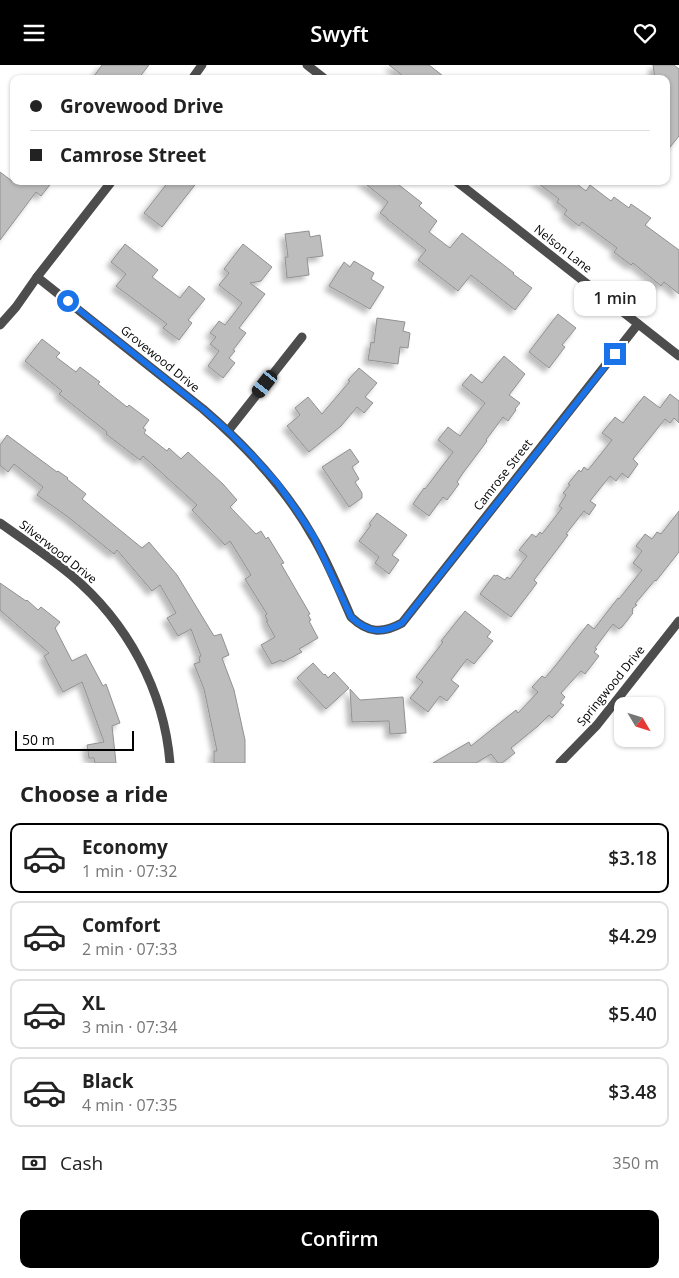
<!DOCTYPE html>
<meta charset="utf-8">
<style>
:root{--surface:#fff;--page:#f6f6f6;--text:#222;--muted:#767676;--line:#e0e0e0;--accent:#000}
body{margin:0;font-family:"Open Sans",sans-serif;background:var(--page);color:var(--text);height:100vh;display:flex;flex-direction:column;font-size:19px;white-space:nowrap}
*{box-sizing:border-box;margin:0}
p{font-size:16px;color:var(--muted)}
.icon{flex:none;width:28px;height:28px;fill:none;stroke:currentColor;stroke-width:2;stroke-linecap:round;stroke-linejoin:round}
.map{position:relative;height:698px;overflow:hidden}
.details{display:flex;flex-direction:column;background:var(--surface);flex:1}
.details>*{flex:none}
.banner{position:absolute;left:10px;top:10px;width:660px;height:110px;border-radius:10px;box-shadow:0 1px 4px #0004;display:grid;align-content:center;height:110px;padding:0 20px;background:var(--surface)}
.needle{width:32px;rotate:128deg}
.fabs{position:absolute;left:614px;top:632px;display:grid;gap:10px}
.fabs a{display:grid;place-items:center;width:50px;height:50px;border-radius:10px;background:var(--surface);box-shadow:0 1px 4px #0004;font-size:25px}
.scale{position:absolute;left:15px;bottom:12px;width:119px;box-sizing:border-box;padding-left:5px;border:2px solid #000;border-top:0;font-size:14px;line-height:18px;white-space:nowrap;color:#000;-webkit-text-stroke:4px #fff;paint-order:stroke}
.end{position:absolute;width:22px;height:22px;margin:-11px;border:6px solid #1a73e8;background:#fff;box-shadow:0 0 0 2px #fff}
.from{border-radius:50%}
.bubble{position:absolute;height:35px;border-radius:10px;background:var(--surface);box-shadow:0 1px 4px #0004;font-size:16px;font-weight:600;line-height:35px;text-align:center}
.car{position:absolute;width:15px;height:30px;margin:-15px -8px;border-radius:6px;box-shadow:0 0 4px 1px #0007;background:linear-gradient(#222 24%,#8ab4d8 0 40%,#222 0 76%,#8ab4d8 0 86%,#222 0)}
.banner b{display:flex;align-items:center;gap:18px;height:48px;font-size:19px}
.banner b+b{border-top:1px solid var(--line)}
.banner i{width:12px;height:12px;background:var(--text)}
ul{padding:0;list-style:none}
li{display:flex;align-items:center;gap:15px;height:70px;margin:0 10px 8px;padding:0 10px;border:2px solid var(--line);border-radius:10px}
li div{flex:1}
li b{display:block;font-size:19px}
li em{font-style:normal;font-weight:600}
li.on{border-color:var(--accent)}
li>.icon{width:45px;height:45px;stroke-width:1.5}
h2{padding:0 20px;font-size:22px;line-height:60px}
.pay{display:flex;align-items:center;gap:12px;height:55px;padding:0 20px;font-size:19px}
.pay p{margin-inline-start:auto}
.primary-button{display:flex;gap:10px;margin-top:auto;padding:10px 20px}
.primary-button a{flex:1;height:58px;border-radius:10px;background:var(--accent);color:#fff;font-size:20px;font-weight:600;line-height:58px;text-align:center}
header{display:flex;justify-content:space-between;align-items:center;height:65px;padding:0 20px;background:var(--accent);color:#fff;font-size:22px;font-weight:600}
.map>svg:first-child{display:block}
.building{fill:#bdbdbd;stroke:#919191;filter:url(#shadow)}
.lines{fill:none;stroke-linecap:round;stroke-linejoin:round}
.minor{stroke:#4d4d4d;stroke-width:9}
.route{stroke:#1a73e8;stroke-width:6}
.labels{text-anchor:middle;stroke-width:4;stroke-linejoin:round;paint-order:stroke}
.street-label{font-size:12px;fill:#000;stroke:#fff}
</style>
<header><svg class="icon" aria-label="menu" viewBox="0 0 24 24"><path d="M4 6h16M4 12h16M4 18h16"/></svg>Swyft<svg class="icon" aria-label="heart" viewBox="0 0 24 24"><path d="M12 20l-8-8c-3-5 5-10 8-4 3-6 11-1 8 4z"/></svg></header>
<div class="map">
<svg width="679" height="698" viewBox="0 0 679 698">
<defs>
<filter id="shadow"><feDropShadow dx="-4.5" dy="4.5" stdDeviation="2.5" flood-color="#0004"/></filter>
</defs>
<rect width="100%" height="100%" fill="#fff"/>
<g class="building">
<polygon points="102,0 149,0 138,14 92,14"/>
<polygon points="389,0 429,0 447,14 407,14"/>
<polygon points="653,0 674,0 679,4 679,71 666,87 666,14 655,14"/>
<polygon points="0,107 12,116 53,116 41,131 36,127 0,175"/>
<polygon points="169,116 198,116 162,162 144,148"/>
<polygon points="362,116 394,116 422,138 419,141 437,156 429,167 450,183 462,168 514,208 513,209 532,223 515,245 471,210 458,226 418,195 426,185 387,154 387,153 380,148 388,137"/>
<polygon points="535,116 573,116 586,126 590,120 611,136 614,132 629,143 631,139 651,153 645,160 679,185 679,229 664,217 661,221 633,198 631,200 614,187 617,183 582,157 579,161 564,149 567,145 557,137 559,134"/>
<polygon points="309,166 310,172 320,170 323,191 307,193 309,210 287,213 285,192 288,192 285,169"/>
<polygon points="125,179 158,205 152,212 180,233 189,221 205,234 188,255 192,258 179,275 163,263 167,259 116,221 126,209 111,197"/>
<polygon points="243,179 272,202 261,216 250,218 265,229 239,263 246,268 233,285 235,286 229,293 235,298 223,313 208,301 219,286 210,279 216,272 210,268 219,256 225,260 242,238 219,220 229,208 224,204"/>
<polygon points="354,196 374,208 371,214 384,222 370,244 329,221 344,197 350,202"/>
<polygon points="558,249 576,263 562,280 565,282 549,303 529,287"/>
<polygon points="377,253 405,257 403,266 410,268 408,283 400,282 398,299 368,295 371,277 374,278"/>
<polygon points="42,274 60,288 56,292 76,307 80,302 100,317 98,319 127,342 129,340 149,355 143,363 146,365 144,368 167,386 169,383 181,394 188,387 223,419 237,435 230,442 256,469 261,466 266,474 268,472 284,498 281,499 310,549 308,550 311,555 309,556 318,573 299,584 302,587 283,597 281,595 272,599 261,580 275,572 266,556 268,556 265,551 267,549 245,514 251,510 230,476 225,480 192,445 197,440 143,391 140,395 106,369 107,367 59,329 62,326 25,296"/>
<polygon points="504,291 525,309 509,330 520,338 515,344 516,345 508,356 503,352 486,375 487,376 463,408 457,417 459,419 447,435 443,432 429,451 413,439 424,423 425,424 453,387 438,375 448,362 460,371 485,338 462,320 471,309 482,318"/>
<polygon points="359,303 377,318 365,332 373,338 364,348 357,342 341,361 309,387 287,361 300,350 295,343 308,332 322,349 350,316 348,315"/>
<polygon points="670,329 679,336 679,358 674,353 670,358 665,354 633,394 638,399 628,413 622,408 616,416 610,411 590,436 596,440 589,450 584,446 566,469 568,470 534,515 537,518 511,552 480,529 494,510 496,511 497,510 505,515 507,512 510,514 527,491 519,485 532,469 536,472 540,467 542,469 562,443 559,441 566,430 563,428 570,420 568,419 579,405 581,407 584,402 588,405 612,375 602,368 615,352 623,358 644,331 660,343"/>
<polygon points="7,370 57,407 58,406 68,413 67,414 86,429 82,434 142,483 149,477 177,510 214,571 221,569 229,590 222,593 234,625 245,675 245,698 214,698 214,686 217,686 204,624 194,599 200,597 199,592 201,591 191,564 178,571 167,553 176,548 160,520 152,526 117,485 114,489 68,452 37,430 43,422 14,399 8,407 0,400 0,380"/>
<polygon points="350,384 359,397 352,402 359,414 355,417 362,428 362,433 349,442 322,402"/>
<polygon points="679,446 679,487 656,516 655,515 635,539 637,540 632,544 633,545 632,547 633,548 622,562 619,564 613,559 595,583 597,584 594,587 599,591 585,609 581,606 561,628 565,632 560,638 564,640 552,653 549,650 538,661 511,683 515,688 502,698 498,698 491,689 476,698 433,698 469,677 471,681 516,645 518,648 538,627 532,622 542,611 545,613 556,600 588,559 594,564 618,533 619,534 642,505 633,498 642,486 636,481 645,469 652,474 657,467 661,469"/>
<polygon points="377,448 407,470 392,490 399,495 389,509 375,498 379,492 359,476 371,460 369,459"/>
<polygon points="0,518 26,536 27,535 38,545 41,542 60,557 55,563 72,596 86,589 103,621 106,619 120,658 112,661 116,698 95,698 94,693 89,693 87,680 104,677 82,617 63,627 44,591 49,588 0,545"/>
<polygon points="465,546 491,567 487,572 493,576 474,599 467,594 451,615 459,621 447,636 440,631 428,647 410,633 423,617 416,612 443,577 441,576"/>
<polygon points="313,598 324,610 325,609 328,613 334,607 349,623 326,644 297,613"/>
<polygon points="350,624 360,635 403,632 406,668 390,669 389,656 352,657"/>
</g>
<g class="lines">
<g class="minor">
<polyline points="307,0 325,14"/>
<polyline points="192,14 202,0"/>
<polyline points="456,116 679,291"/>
<path d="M37,212l166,132c43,37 82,78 110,128 15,25 26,53 38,80 17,16 31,17 51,6l236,-299"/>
<polyline points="0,260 16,242 37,212 112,116"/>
<polyline points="228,366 302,272"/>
<path d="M0,458c24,17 48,33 71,52 56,47 93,115 99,188"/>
<polyline points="560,698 597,660 679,556"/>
</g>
</g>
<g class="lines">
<path class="route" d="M68,236l135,108 25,22 23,23 27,30 19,27 17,26 37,80c17,16 31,17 51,6l213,-269"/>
</g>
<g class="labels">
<g class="street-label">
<text transform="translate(563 184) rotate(38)" y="4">Nelson Lane</text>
<text transform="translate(160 294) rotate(39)" y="4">Grovewood Drive</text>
<text transform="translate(503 410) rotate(-52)" y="4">Camrose Street</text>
<text transform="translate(58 487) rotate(38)" y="4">Silverwood Drive</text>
<text transform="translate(611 621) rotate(-51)" y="4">Springwood Drive</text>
</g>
</g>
</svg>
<div class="fabs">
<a><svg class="needle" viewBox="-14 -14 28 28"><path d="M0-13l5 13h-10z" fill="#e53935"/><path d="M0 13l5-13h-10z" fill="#767676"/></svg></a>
</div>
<div class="scale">50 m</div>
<i class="end from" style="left:68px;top:236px"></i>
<i class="end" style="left:615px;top:289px"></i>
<div class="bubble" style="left:574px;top:216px;width:82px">1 min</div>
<i class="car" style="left:265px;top:319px;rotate:218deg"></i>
<div class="banner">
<b><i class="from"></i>Grovewood Drive</b>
<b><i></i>Camrose Street</b>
</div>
</div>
<section class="details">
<h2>Choose a ride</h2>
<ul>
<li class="on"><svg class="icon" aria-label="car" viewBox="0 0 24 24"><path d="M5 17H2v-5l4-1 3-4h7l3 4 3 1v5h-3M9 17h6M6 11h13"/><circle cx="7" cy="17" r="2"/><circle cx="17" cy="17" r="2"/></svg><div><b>Economy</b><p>1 min · 07:32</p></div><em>$3.18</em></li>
<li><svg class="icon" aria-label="car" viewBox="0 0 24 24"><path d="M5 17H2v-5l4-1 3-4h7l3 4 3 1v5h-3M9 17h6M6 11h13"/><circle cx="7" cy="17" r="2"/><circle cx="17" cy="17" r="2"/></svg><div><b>Comfort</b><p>2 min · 07:33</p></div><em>$4.29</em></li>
<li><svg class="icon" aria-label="car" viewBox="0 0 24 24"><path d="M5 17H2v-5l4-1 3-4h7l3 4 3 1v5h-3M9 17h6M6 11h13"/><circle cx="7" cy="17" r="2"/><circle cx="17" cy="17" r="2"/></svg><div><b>XL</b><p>3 min · 07:34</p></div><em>$5.40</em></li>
<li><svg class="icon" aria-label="car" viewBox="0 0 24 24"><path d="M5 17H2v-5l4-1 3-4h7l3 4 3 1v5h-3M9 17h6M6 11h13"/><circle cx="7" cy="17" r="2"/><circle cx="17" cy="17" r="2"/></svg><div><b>Black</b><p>4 min · 07:35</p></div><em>$3.48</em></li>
</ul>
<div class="pay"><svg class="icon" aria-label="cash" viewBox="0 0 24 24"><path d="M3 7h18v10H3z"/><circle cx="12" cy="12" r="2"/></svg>Cash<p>350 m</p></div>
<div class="primary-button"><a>Confirm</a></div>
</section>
